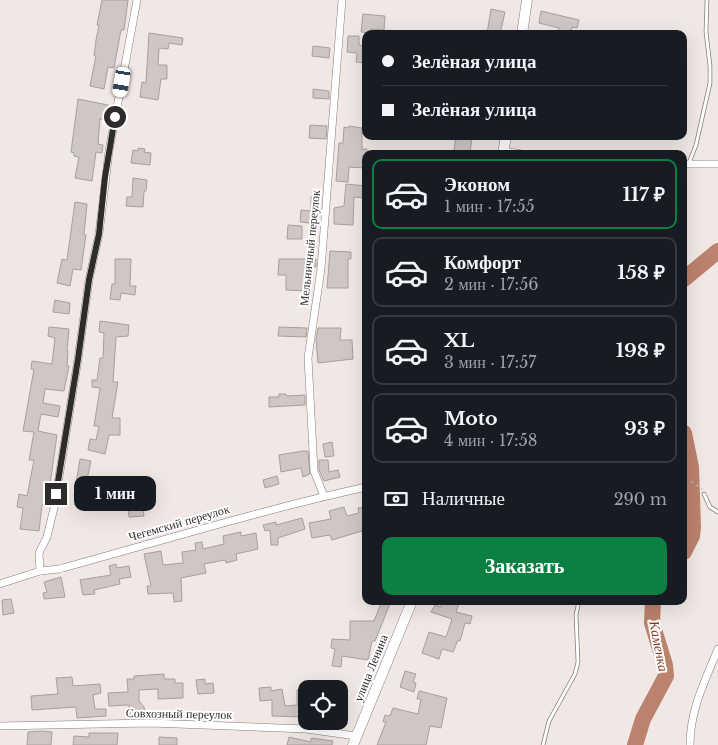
<!DOCTYPE html>
<html lang="ru">
<meta charset="utf-8">
<style>
:root{--surface:#171b24;--page:#20242c;--text:#f1f3f6;--muted:#9ea1a6;--line:#363941;--accent:#0b8043}
body{margin:0;font-family:"Libre Baskerville",serif;background:var(--page);color:var(--text);height:100vh;display:flex;flex-direction:column;font-size:19px;white-space:nowrap}
*{box-sizing:border-box;margin:0}
p{font-size:16px;color:var(--muted)}
.icon{flex:none;width:28px;height:28px;fill:none;stroke:currentColor;stroke-width:2;stroke-linecap:round;stroke-linejoin:round}
.map{position:relative;flex:1;overflow:hidden}
.panel{position:absolute;left:362px;top:150px;width:325px;height:455px;display:flex;flex-direction:column;background:var(--surface);border-radius:10px;box-shadow:0 5px 20px #0002}
.panel>*{flex:none}
.guide{position:absolute;left:362px;top:30px;width:325px;height:110px;border-radius:10px;box-shadow:0 5px 20px #0002;display:grid;align-content:center;height:110px;padding:0 20px;background:var(--surface)}
.fabs{position:absolute;left:298px;top:680px;display:grid;gap:10px}
.fabs a{display:grid;place-items:center;width:50px;height:50px;border-radius:10px;background:var(--surface);box-shadow:0 5px 20px #0002;font-size:25px}
.end{position:absolute;width:22px;height:22px;margin:-11px;border:6px solid #2f2b2a;background:#fff;box-shadow:0 0 0 2px #fff}
.from{border-radius:50%}
.bubble{position:absolute;height:35px;border-radius:10px;background:var(--surface);box-shadow:0 5px 20px #0002;font-size:16px;font-weight:700;line-height:35px;text-align:center}
.car{position:absolute;width:15px;height:30px;margin:-15px -8px;border-radius:6px;box-shadow:0 0 4px 1px #0007;background:linear-gradient(#fff 24%,#345 0 40%,#fff 0 76%,#345 0 86%,#fff 0)}
.guide b{display:flex;align-items:center;gap:18px;height:48px;font-size:19px}
.guide b+b{border-top:1px solid var(--line)}
.guide i{width:12px;height:12px;background:var(--text)}
ul{padding:9px 0 0;list-style:none}
li{display:flex;align-items:center;gap:15px;height:70px;margin:0 10px 8px;padding:0 10px;border:2px solid var(--line);border-radius:10px}
li div{flex:1}
li b{display:block;font-size:19px}
li em{font-style:normal;font-weight:700}
li.active{border-color:var(--accent)}
li>.icon{width:45px;height:45px;stroke-width:1.5}
.pay{display:flex;align-items:center;gap:12px;height:55px;padding:0 20px;font-size:19px}
.pay p{margin-inline-start:auto}
.action{display:flex;gap:10px;margin-top:auto;padding:10px 20px}
.action a{flex:1;height:58px;border-radius:10px;background:var(--accent);color:#fff;font-size:20px;font-weight:700;line-height:58px;text-align:center}
.map>svg:first-child{display:block}
.lines{fill:none;stroke-linecap:round;stroke-linejoin:round}
.river{stroke:#bb826d;stroke-width:16}
.building{fill:#d0c7c4;stroke:#a89f9d}
.lane-casing{stroke:#847c79;stroke-width:4.5}
.street-casing{stroke:#847c79;stroke-width:8}
.secondary-casing{stroke:#847c79;stroke-width:11}
.path{stroke:#b6afac;stroke-width:2;stroke-dasharray:2.5 4;stroke-linecap:butt}
.lane{stroke:#fff;stroke-width:3}
.street{stroke:#fff;stroke-width:7}
.secondary{stroke:#fff;stroke-width:10}
.route{stroke:#2f2b2a;stroke-width:6}
.labels{text-anchor:middle;stroke-width:4;stroke-linejoin:round;paint-order:stroke}
.street-label{font-size:12px;fill:#2f2b2a;stroke:#fff}
.water-label{font-size:14px;font-style:italic;fill:#853d21;stroke:#fff}
</style>
<div class="map">
<svg width="718" height="745" viewBox="0 0 718 745">
<rect width="100%" height="100%" fill="#f1e8e5"/>
<g class="lines">
<g class="river">
<polyline points="684,279 718,251"/>
<polyline points="684,433 691,467 693,527 692,536 684,552"/>
<polyline points="635,745 643,719 666,676 665,665 652,623 653,601"/>
</g>
</g>
<g class="building">
<polygon points="102,0 128,0 124,30 121,30 114,68 108,67 104,89 90,86 96,56 94,56 96,40 99,25 97,25"/>
<polygon points="491,9 505,12 500,34 487,34"/>
<polygon points="541,11 579,20 577,28 572,27 571,34 557,34 559,28 539,23"/>
<polygon points="363,14 385,16 384,30 371,29 370,33 361,32"/>
<polygon points="149,33 183,38 182,45 169,43 168,49 159,48 158,65 167,65 167,79 161,79 158,100 140,97 142,82 146,83"/>
<polygon points="348,36 359,36 359,45 366,46 366,63 356,62 357,53 347,52"/>
<polygon points="313,46 330,48 329,58 312,56"/>
<polygon points="313,89 329,91 329,99 313,98"/>
<polygon points="78,99 108,105 106,120 100,119 98,144 103,145 102,153 96,152 92,181 75,178 79,157 74,156 74,153 71,152"/>
<polygon points="310,125 327,126 326,139 309,138"/>
<polygon points="349,126 362,128 362,149 367,149 365,168 349,167 348,182 336,181 339,143 343,143 344,127 349,128"/>
<polygon points="456,136 472,136 470,154 454,150"/>
<polygon points="138,148 145,149 144,152 151,153 150,165 131,163 133,150 138,151"/>
<polygon points="133,178 147,180 146,191 144,191 143,207 126,206 127,197 132,197"/>
<polygon points="346,184 366,186 366,198 354,197 353,225 334,224 334,208 344,206"/>
<polygon points="311,197 319,197 317,224 300,222 301,210 311,211"/>
<polygon points="75,202 87,204 84,234 86,235 81,270 73,269 70,286 57,283 62,259 67,260"/>
<polygon points="288,225 302,226 302,239 287,239"/>
<polygon points="330,251 351,252 351,259 348,259 348,288 327,288"/>
<polygon points="115,259 131,259 130,286 136,286 135,295 121,293 120,300 110,299 112,284 115,284"/>
<polygon points="279,259 316,259 316,267 308,267 308,291 286,290 286,275 278,275"/>
<polygon points="55,300 70,303 69,314 53,312"/>
<polygon points="100,321 129,325 128,336 116,337 113,382 118,382 112,418 120,418 120,435 109,435 105,454 88,450 90,439 96,440 99,426 94,426 100,388 92,387 92,380 97,380 100,358 103,358 104,333 99,332"/>
<polygon points="49,327 69,329 67,351 68,351 67,366 69,366 64,391 45,389 43,403 60,406 58,417 41,414 38,431 57,435 47,506 42,505 39,531 20,529 23,508 17,507 19,494 27,496 34,460 29,460 34,432 23,431 34,369 31,369 32,361 52,364 55,338 48,336"/>
<polygon points="279,327 307,328 306,337 278,336"/>
<polygon points="318,328 341,328 340,340 352,340 353,359 318,363 316,339"/>
<polygon points="279,394 286,394 287,396 305,395 305,405 269,407 269,397 279,397"/>
<polygon points="332,442 334,456 325,457 323,444"/>
<polygon points="303,451 308,451 310,474 303,477 301,468 281,472 279,455"/>
<polygon points="80,459 91,461 86,484 92,485 90,497 86,496 86,498 74,496"/>
<polygon points="319,460 328,460 329,472 338,470 340,477 324,481 319,470"/>
<polygon points="277,476 279,484 265,488 263,480"/>
<polygon points="138,505 139,509 143,509 144,516 129,517 128,506"/>
<polygon points="344,507 347,516 359,513 358,508 366,507 366,524 363,524 362,531 332,540 330,535 312,538 309,523 331,519 329,511"/>
<polygon points="302,518 305,529 278,538 278,545 271,545 270,530 265,531 263,525 276,522 276,525"/>
<polygon points="241,532 241,536 256,533 258,549 236,554 237,560 226,563 225,560 204,564 206,573 181,578 182,601 174,602 173,593 148,594 147,586 151,586 144,554 161,551 163,565 183,563 182,552 196,550 195,543 202,542 203,549 224,544 223,536"/>
<polygon points="116,564 117,568 129,566 131,577 119,579 120,584 94,590 95,594 83,595 80,580 111,575 109,566"/>
<polygon points="61,577 65,597 44,599 43,593 47,592 44,582"/>
<polygon points="11,599 14,613 3,615 2,600"/>
<polygon points="382,601 391,601 375,641 372,641 368,660 342,656 341,667 332,666 335,649 331,648 332,639 350,640 350,621 374,621"/>
<polygon points="443,601 460,601 456,612 472,616 470,624 465,623 460,641 458,640 453,652 442,649 439,659 422,653 429,632 446,637 452,619 431,612 435,605 441,607"/>
<polygon points="405,671 416,674 413,682 416,683 414,692 400,687"/>
<polygon points="164,674 164,679 175,679 175,683 183,683 183,698 158,699 158,689 139,690 139,701 144,707 145,714 129,715 129,705 109,706 108,693 128,692 127,679 134,679 134,676"/>
<polygon points="72,677 73,686 100,684 101,693 93,695 95,709 106,709 106,716 77,718 76,707 32,710 31,696 58,694 56,678"/>
<polygon points="205,679 205,684 213,683 214,693 198,694 196,680"/>
<polygon points="271,687 271,691 282,689 285,706 297,705 297,690 306,690 304,717 272,716 272,700 260,701 259,688"/>
<polygon points="419,691 447,698 441,728 430,726 426,745 377,745 386,722 383,722 385,715 390,716 393,708 418,714 421,699 417,699"/>
<polygon points="43,731 52,732 51,745 27,745 28,732"/>
<polygon points="89,733 118,733 117,745 73,745 74,736 89,737"/>
<polygon points="159,737 177,738 177,745 159,745"/>
<polygon points="289,737 311,742 311,738 333,741 332,745 287,745"/>
</g>
<g class="lines">
<defs>
<g id="lane">
<polyline points="689,163 696,145 710,83 710,66 706,32 707,0"/>
<polyline points="684,212 684,224"/>
<polyline points="704,494 710,507 718,512"/>
<polyline points="543,745 549,721 575,674 578,662 576,615 579,601"/>
</g>
<g id="street">
<polyline points="503,151 522,154"/>
<polyline points="684,164 718,164"/>
<polyline points="324,496 314,471 308,358 321,269 342,0"/>
<polyline points="40,571 39,553 47,537 54,508 78,359 89,280 99,234 109,151 137,0"/>
<path d="M0,584l40,-13 19,-2c102,-28 203,-59 307,-82"/>
<polyline points="0,726 150,723 306,729 356,736"/>
<path d="M690,745c0,-35 15,-64 28,-96"/>
</g>
<g id="secondary">
<polyline points="522,34 527,0"/>
<polyline points="503,154 506,136"/>
<polyline points="353,745 412,601"/>
</g>
</defs>
<use href="#lane" class="lane-casing"/>
<use href="#street" class="street-casing"/>
<use href="#secondary" class="secondary-casing"/>
<polyline class="path" points="684,482 692,482 702,489"/>
<use href="#lane" class="lane"/>
<use href="#street" class="street"/>
<use href="#secondary" class="secondary"/>
</g>
<g class="lines">
<polyline class="route" points="56,494 78,359 89,280 99,234 105,177 115,117"/>
</g>
<g class="labels">
<g class="street-label">
<text transform="translate(310 248) rotate(-84)" y="4">Мельничный переулок</text>
<text transform="translate(179 523) rotate(-16)" y="4">Чегемский переулок</text>
<text transform="translate(371 668) rotate(-68)" y="4">улица Ленина</text>
<text transform="translate(179 714) rotate(1)" y="4">Совхозный переулок</text>
</g>
<g class="water-label">
<text transform="translate(659 646) rotate(79)" y="5">Каменка</text>
</g>
</g>
</svg>
<div class="fabs">
<a><svg class="icon" aria-label="locate" viewBox="0 0 24 24"><circle cx="12" cy="12" r="6"/><path d="M12 2v4M12 18v4M2 12h4M18 12h4"/></svg></a>
</div>
<i class="end from" style="left:115px;top:117px"></i>
<i class="end" style="left:56px;top:494px"></i>
<div class="bubble" style="left:74px;top:476px;width:82px">1 мин</div>
<i class="car" style="left:122px;top:82px;rotate:190deg"></i>
<div class="guide">
<b><i class="from"></i>Зелёная улица</b>
<b><i></i>Зелёная улица</b>
</div>
<section class="panel">
<ul>
<li class="active"><svg class="icon" aria-label="car" viewBox="0 0 24 24"><path d="M5 17H2v-5l4-1 3-4h7l3 4 3 1v5h-3M9 17h6M6 11h13"/><circle cx="7" cy="17" r="2"/><circle cx="17" cy="17" r="2"/></svg><div><b>Эконом</b><p>1 мин · 17:55</p></div><em>117 ₽</em></li>
<li><svg class="icon" aria-label="car" viewBox="0 0 24 24"><path d="M5 17H2v-5l4-1 3-4h7l3 4 3 1v5h-3M9 17h6M6 11h13"/><circle cx="7" cy="17" r="2"/><circle cx="17" cy="17" r="2"/></svg><div><b>Комфорт</b><p>2 мин · 17:56</p></div><em>158 ₽</em></li>
<li><svg class="icon" aria-label="car" viewBox="0 0 24 24"><path d="M5 17H2v-5l4-1 3-4h7l3 4 3 1v5h-3M9 17h6M6 11h13"/><circle cx="7" cy="17" r="2"/><circle cx="17" cy="17" r="2"/></svg><div><b>XL</b><p>3 мин · 17:57</p></div><em>198 ₽</em></li>
<li><svg class="icon" aria-label="car" viewBox="0 0 24 24"><path d="M5 17H2v-5l4-1 3-4h7l3 4 3 1v5h-3M9 17h6M6 11h13"/><circle cx="7" cy="17" r="2"/><circle cx="17" cy="17" r="2"/></svg><div><b>Moto</b><p>4 мин · 17:58</p></div><em>93 ₽</em></li>
</ul>
<div class="pay"><svg class="icon" aria-label="cash" viewBox="0 0 24 24"><path d="M3 7h18v10H3z"/><circle cx="12" cy="12" r="2"/></svg>Наличные<p>290 m</p></div>
<div class="action"><a>Заказать</a></div>
</section>
</div>
